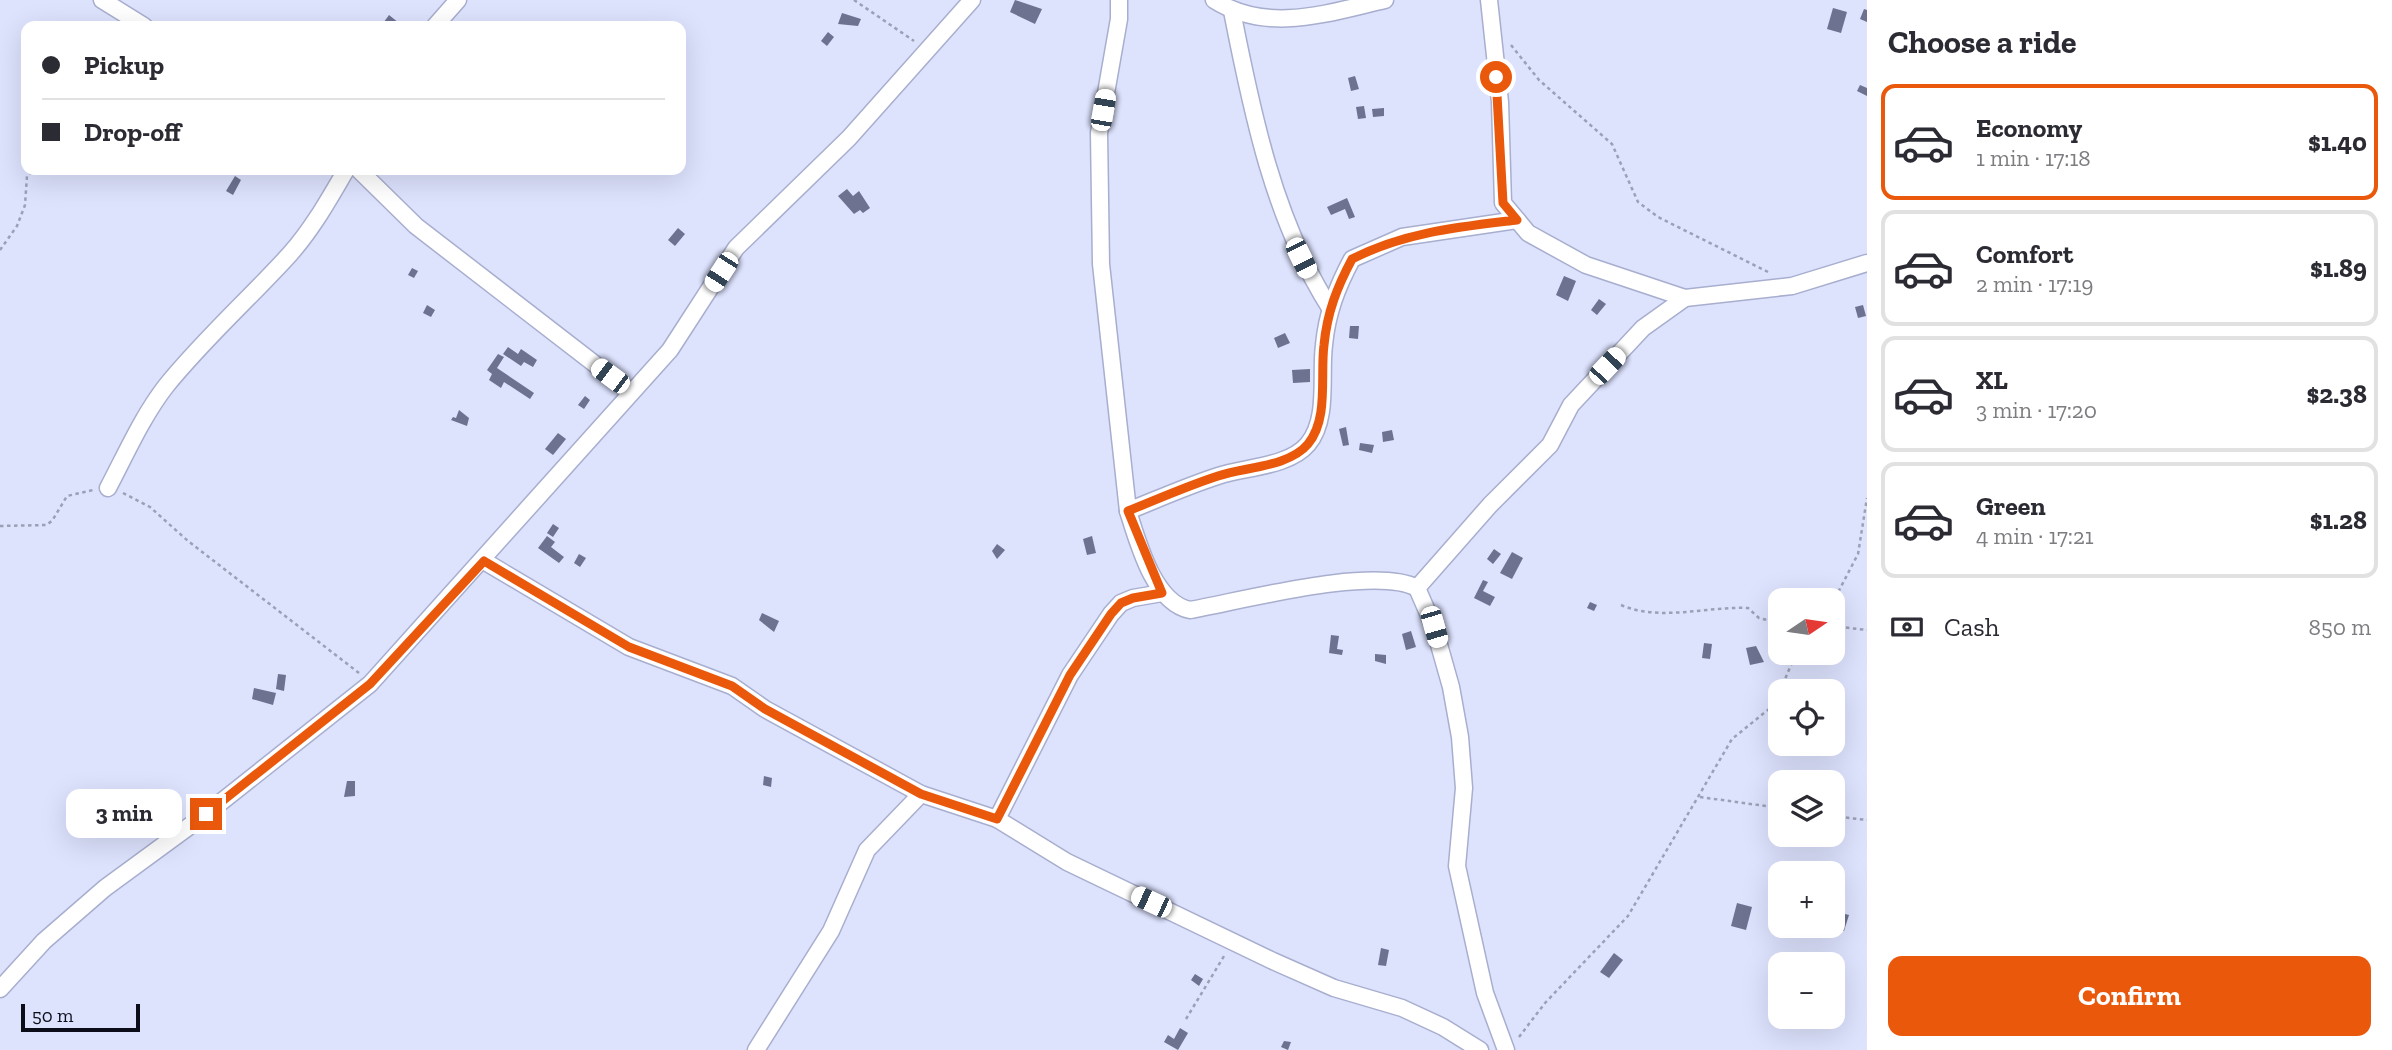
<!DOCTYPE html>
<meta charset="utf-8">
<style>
:root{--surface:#fff;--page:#f2f2f3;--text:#2b2b33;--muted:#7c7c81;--line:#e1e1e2;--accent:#ea580c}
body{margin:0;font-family:"Zilla Slab",serif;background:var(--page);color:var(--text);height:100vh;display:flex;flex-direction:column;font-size:26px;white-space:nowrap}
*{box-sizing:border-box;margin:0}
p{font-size:23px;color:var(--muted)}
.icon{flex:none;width:38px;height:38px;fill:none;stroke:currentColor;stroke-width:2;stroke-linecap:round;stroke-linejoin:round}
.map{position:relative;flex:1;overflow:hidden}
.sheet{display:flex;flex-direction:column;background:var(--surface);width:525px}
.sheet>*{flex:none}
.top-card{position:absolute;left:21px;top:21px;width:665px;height:154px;border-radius:14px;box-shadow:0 7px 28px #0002;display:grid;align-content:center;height:154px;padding:0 21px;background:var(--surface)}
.needle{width:46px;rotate:77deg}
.fabs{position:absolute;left:1768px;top:588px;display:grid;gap:14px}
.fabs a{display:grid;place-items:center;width:77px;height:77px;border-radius:14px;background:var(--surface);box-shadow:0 7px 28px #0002;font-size:35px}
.scale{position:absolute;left:21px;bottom:18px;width:119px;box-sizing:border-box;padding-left:7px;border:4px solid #0b0d18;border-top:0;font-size:19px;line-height:24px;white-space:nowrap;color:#0b0d18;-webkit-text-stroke:5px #dde2fd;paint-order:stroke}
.end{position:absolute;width:32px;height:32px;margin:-16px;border:9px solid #ea580c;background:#fff;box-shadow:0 0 0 4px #fff}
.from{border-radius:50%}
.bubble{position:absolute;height:49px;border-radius:14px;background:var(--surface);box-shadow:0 7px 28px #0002;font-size:23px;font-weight:700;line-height:49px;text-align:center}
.car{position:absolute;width:21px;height:42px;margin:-21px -10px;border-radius:9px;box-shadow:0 0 5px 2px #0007;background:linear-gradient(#fff 24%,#345 0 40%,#fff 0 76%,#345 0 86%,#fff 0)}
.top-card b{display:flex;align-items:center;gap:24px;height:66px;font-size:26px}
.top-card b+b{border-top:2px solid var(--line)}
.top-card i{width:18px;height:18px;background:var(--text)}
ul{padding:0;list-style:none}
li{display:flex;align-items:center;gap:21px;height:116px;margin:0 14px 10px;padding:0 7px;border:4px solid var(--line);border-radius:14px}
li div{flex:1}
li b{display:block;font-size:26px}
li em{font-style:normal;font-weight:700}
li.selected{border-color:var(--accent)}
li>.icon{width:63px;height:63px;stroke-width:1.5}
h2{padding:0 21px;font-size:32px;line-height:84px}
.pay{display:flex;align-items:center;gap:18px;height:77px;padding:0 21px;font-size:26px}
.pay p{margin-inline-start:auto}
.primary-button{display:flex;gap:14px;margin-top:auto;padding:14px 21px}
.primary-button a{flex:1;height:80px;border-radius:14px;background:var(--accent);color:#fff;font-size:28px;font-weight:700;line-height:80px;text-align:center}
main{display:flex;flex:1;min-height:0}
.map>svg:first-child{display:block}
.building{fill:#6c7290}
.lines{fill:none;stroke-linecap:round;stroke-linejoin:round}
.minor-casing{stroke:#a8aece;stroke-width:19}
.path{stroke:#9ca0b6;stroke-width:2.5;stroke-dasharray:3.5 3.5;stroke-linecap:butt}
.minor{stroke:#fff;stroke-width:16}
.route{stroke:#ea580c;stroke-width:9}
</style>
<main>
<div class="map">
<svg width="1867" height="1050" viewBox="0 0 1867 1050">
<rect width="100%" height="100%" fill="#dde2fd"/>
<g class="building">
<polygon points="1015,0 1042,9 1035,24 1010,12"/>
<polygon points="1833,8 1847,12 1841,33 1827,29"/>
<polygon points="1864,9 1867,10 1867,22 1860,19"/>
<polygon points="842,13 861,19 858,26 838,24"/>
<polygon points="389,15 399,23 397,26 381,26"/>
<polygon points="828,32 834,37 827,46 821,41"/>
<polygon points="1355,76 1359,89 1351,91 1348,78"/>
<polygon points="1860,85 1867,88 1867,96 1857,91"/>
<polygon points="1364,106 1366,118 1358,119 1356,107"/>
<polygon points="1384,108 1384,116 1373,117 1372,109"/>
<polygon points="235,176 241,180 233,195 226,191"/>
<polygon points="847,189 853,196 859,191 870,208 863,213 860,210 854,214 838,196"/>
<polygon points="1347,198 1355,217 1349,219 1345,209 1331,215 1327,207"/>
<polygon points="678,228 685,234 675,246 668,240"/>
<polygon points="412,268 418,271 414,278 408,275"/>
<polygon points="1564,276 1576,281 1568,301 1556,295"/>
<polygon points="1599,299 1606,304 1597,315 1591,310"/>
<polygon points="427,305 435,310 431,317 423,313"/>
<polygon points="1863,305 1866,316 1858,318 1855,307"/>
<polygon points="1350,326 1359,326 1358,339 1349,338"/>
<polygon points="1285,333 1290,343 1278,348 1274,338"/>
<polygon points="508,347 518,354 521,349 537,360 533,367 524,362 521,366 503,354"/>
<polygon points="498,354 504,357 497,368 534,393 530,399 504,382 501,388 489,380 492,374 487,370"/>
<polygon points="1310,369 1310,382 1293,383 1292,370"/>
<polygon points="585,396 590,400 584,409 578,405"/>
<polygon points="459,410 469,418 467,426 451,420 453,417 456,418"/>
<polygon points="1346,427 1349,445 1343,446 1339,429"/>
<polygon points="1392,430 1394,440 1383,442 1382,432"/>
<polygon points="558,433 566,439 553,455 545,449"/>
<polygon points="1360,443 1374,445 1372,453 1359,450"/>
<polygon points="553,524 559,528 553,537 547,533"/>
<polygon points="547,536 555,542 551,547 564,557 559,563 538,548"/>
<polygon points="1092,536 1096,553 1087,555 1083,539"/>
<polygon points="997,544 1005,550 997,559 992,551"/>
<polygon points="1494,549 1501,554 1493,564 1487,559"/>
<polygon points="1512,552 1523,558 1512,579 1500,573"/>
<polygon points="579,554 586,558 580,567 574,563"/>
<polygon points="1483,580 1488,582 1483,591 1495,597 1490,606 1474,598"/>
<polygon points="1590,602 1597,605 1594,611 1587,608"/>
<polygon points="762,613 779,621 774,632 759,620"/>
<polygon points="1411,631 1416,647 1406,650 1402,634"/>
<polygon points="1331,635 1339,636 1337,649 1343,650 1342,655 1329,653"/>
<polygon points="1704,643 1712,644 1710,659 1702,658"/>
<polygon points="1756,646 1764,662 1750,665 1746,648"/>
<polygon points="1375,654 1386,655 1386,664 1375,661"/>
<polygon points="278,674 286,675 284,691 276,689"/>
<polygon points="254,688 276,693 273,705 252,699"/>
<polygon points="764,776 772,778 771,787 763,785"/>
<polygon points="347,781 355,781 355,796 344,797"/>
<polygon points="1737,903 1752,907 1746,930 1731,926"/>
<polygon points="1841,913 1849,915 1844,931 1836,928"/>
<polygon points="1381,948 1389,950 1386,966 1378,965"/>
<polygon points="1614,953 1623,960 1609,978 1600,972"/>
<polygon points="1195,974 1203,979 1199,986 1191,980"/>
<polygon points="1180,1028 1188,1033 1178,1050 1164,1042 1168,1035 1174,1039"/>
<polygon points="1284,1041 1291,1042 1288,1050 1281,1047"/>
</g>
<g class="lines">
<defs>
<g id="minor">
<polyline points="102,0 144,26"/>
<path d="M1119,0v19l-20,114 2,131 27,247c10,32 26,92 62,99 51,-9 185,-45 227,-22l17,39 17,60 9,50 4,51 -7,78 28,127 21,57"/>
<path d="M1214,0c54,34 113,13 171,0"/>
<polyline points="1489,0 1500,102 1503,203 1528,233 1586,265 1685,298 1792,286 1867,263"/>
<path d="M1232,11c20,102 42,209 98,297"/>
<polyline points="435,26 458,0"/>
<polyline points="359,170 416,226 631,392"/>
<path d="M108,488c18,-34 34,-71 58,-102 38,-47 83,-87 124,-132 23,-26 39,-55 56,-84"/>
<path d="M1128,511c30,-12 59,-25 90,-35 26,-9 71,-9 90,-32 21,-25 12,-69 16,-99 3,-32 13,-58 28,-86l50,-22 115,-17"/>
<polyline points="484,561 629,647 732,686 765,709 921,794 997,819 1067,862 1273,961 1334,988 1402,1008 1443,1027 1480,1050"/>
<polyline points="1417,588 1490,505 1550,445 1571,405 1643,328 1685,298"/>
<polyline points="997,819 1070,675 1111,614 1121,603 1133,598 1162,593"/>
<polyline points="0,989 44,941 105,888 206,814 370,684 670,350 736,248 849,138 972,0"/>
<polyline points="756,1050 831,931 867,850 921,794"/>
</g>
</defs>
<use href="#minor" class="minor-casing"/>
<g class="path">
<polyline points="854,0 914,41"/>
<polyline points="1511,45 1539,80 1612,144 1638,202 1658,217 1768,272"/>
<polyline points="0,250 17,226 25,205 27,176 34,170"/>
<polyline points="123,493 150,507 188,541 359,673"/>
<polyline points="0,526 46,525 52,521 67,496 93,490"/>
<polyline points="1832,604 1858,554 1867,498"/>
<path d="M1621,605c40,17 85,1 127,3l11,10 21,5"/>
<polyline points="1832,626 1867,630"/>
<polyline points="1780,691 1796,653"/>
<polyline points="1700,797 1780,808"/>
<polyline points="1832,816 1867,820"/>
<polyline points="1186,1019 1224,956"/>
<polyline points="1519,1037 1545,1003 1628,916 1732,739 1769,709 1780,692"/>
</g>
<use href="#minor" class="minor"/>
</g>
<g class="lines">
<path class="route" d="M206,814l164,-130 114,-123 145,86 103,39 33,23 156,85 76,25 73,-144 41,-61 10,-11 12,-5 29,-5 -34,-82c30,-12 59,-25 90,-35 26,-9 71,-9 90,-32 21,-25 12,-69 16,-99 3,-32 13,-58 28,-86 53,-27 107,-32 165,-39l-14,-17 -7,-126"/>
</g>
</svg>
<div class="fabs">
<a><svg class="needle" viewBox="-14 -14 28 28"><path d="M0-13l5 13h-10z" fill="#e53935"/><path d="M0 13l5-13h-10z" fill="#7c7c81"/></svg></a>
<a><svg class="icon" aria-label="locate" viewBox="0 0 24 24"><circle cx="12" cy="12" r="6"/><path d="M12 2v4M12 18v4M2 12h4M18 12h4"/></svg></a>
<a><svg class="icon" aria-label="layers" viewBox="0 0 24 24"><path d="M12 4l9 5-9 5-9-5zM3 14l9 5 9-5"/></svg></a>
<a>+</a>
<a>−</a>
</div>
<div class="scale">50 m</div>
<i class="end from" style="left:1496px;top:77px"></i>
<i class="end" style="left:206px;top:814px"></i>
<div class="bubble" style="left:66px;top:789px;width:116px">3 min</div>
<i class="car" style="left:1103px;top:110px;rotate:10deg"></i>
<i class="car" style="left:1301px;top:258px;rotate:154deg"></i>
<i class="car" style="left:721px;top:272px;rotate:213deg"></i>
<i class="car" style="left:1607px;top:366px;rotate:43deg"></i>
<i class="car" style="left:610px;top:376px;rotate:307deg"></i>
<i class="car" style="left:1434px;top:627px;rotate:164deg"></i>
<i class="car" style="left:1151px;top:902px;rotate:295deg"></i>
<div class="top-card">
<b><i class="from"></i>Pickup</b>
<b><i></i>Drop-off</b>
</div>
</div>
<section class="sheet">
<h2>Choose a ride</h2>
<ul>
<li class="selected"><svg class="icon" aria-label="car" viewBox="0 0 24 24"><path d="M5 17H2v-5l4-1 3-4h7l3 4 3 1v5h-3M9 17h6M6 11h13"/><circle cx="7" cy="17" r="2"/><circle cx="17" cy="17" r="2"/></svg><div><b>Economy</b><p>1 min · 17:18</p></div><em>$1.40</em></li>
<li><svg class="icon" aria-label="car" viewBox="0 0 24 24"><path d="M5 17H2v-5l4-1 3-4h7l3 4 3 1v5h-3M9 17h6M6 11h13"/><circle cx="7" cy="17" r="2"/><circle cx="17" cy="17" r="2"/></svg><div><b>Comfort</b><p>2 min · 17:19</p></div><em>$1.89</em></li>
<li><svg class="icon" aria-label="car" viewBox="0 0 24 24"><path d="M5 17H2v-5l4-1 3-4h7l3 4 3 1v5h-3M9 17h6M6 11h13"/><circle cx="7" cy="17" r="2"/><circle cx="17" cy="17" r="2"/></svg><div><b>XL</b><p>3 min · 17:20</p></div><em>$2.38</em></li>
<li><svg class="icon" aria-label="car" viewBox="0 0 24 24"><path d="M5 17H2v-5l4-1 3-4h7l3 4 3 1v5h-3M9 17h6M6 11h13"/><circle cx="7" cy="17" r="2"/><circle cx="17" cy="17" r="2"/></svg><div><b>Green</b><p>4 min · 17:21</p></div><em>$1.28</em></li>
</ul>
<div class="pay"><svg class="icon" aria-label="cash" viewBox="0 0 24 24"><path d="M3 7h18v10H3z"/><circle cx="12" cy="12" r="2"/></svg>Cash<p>850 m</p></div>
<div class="primary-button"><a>Confirm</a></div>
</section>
</main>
